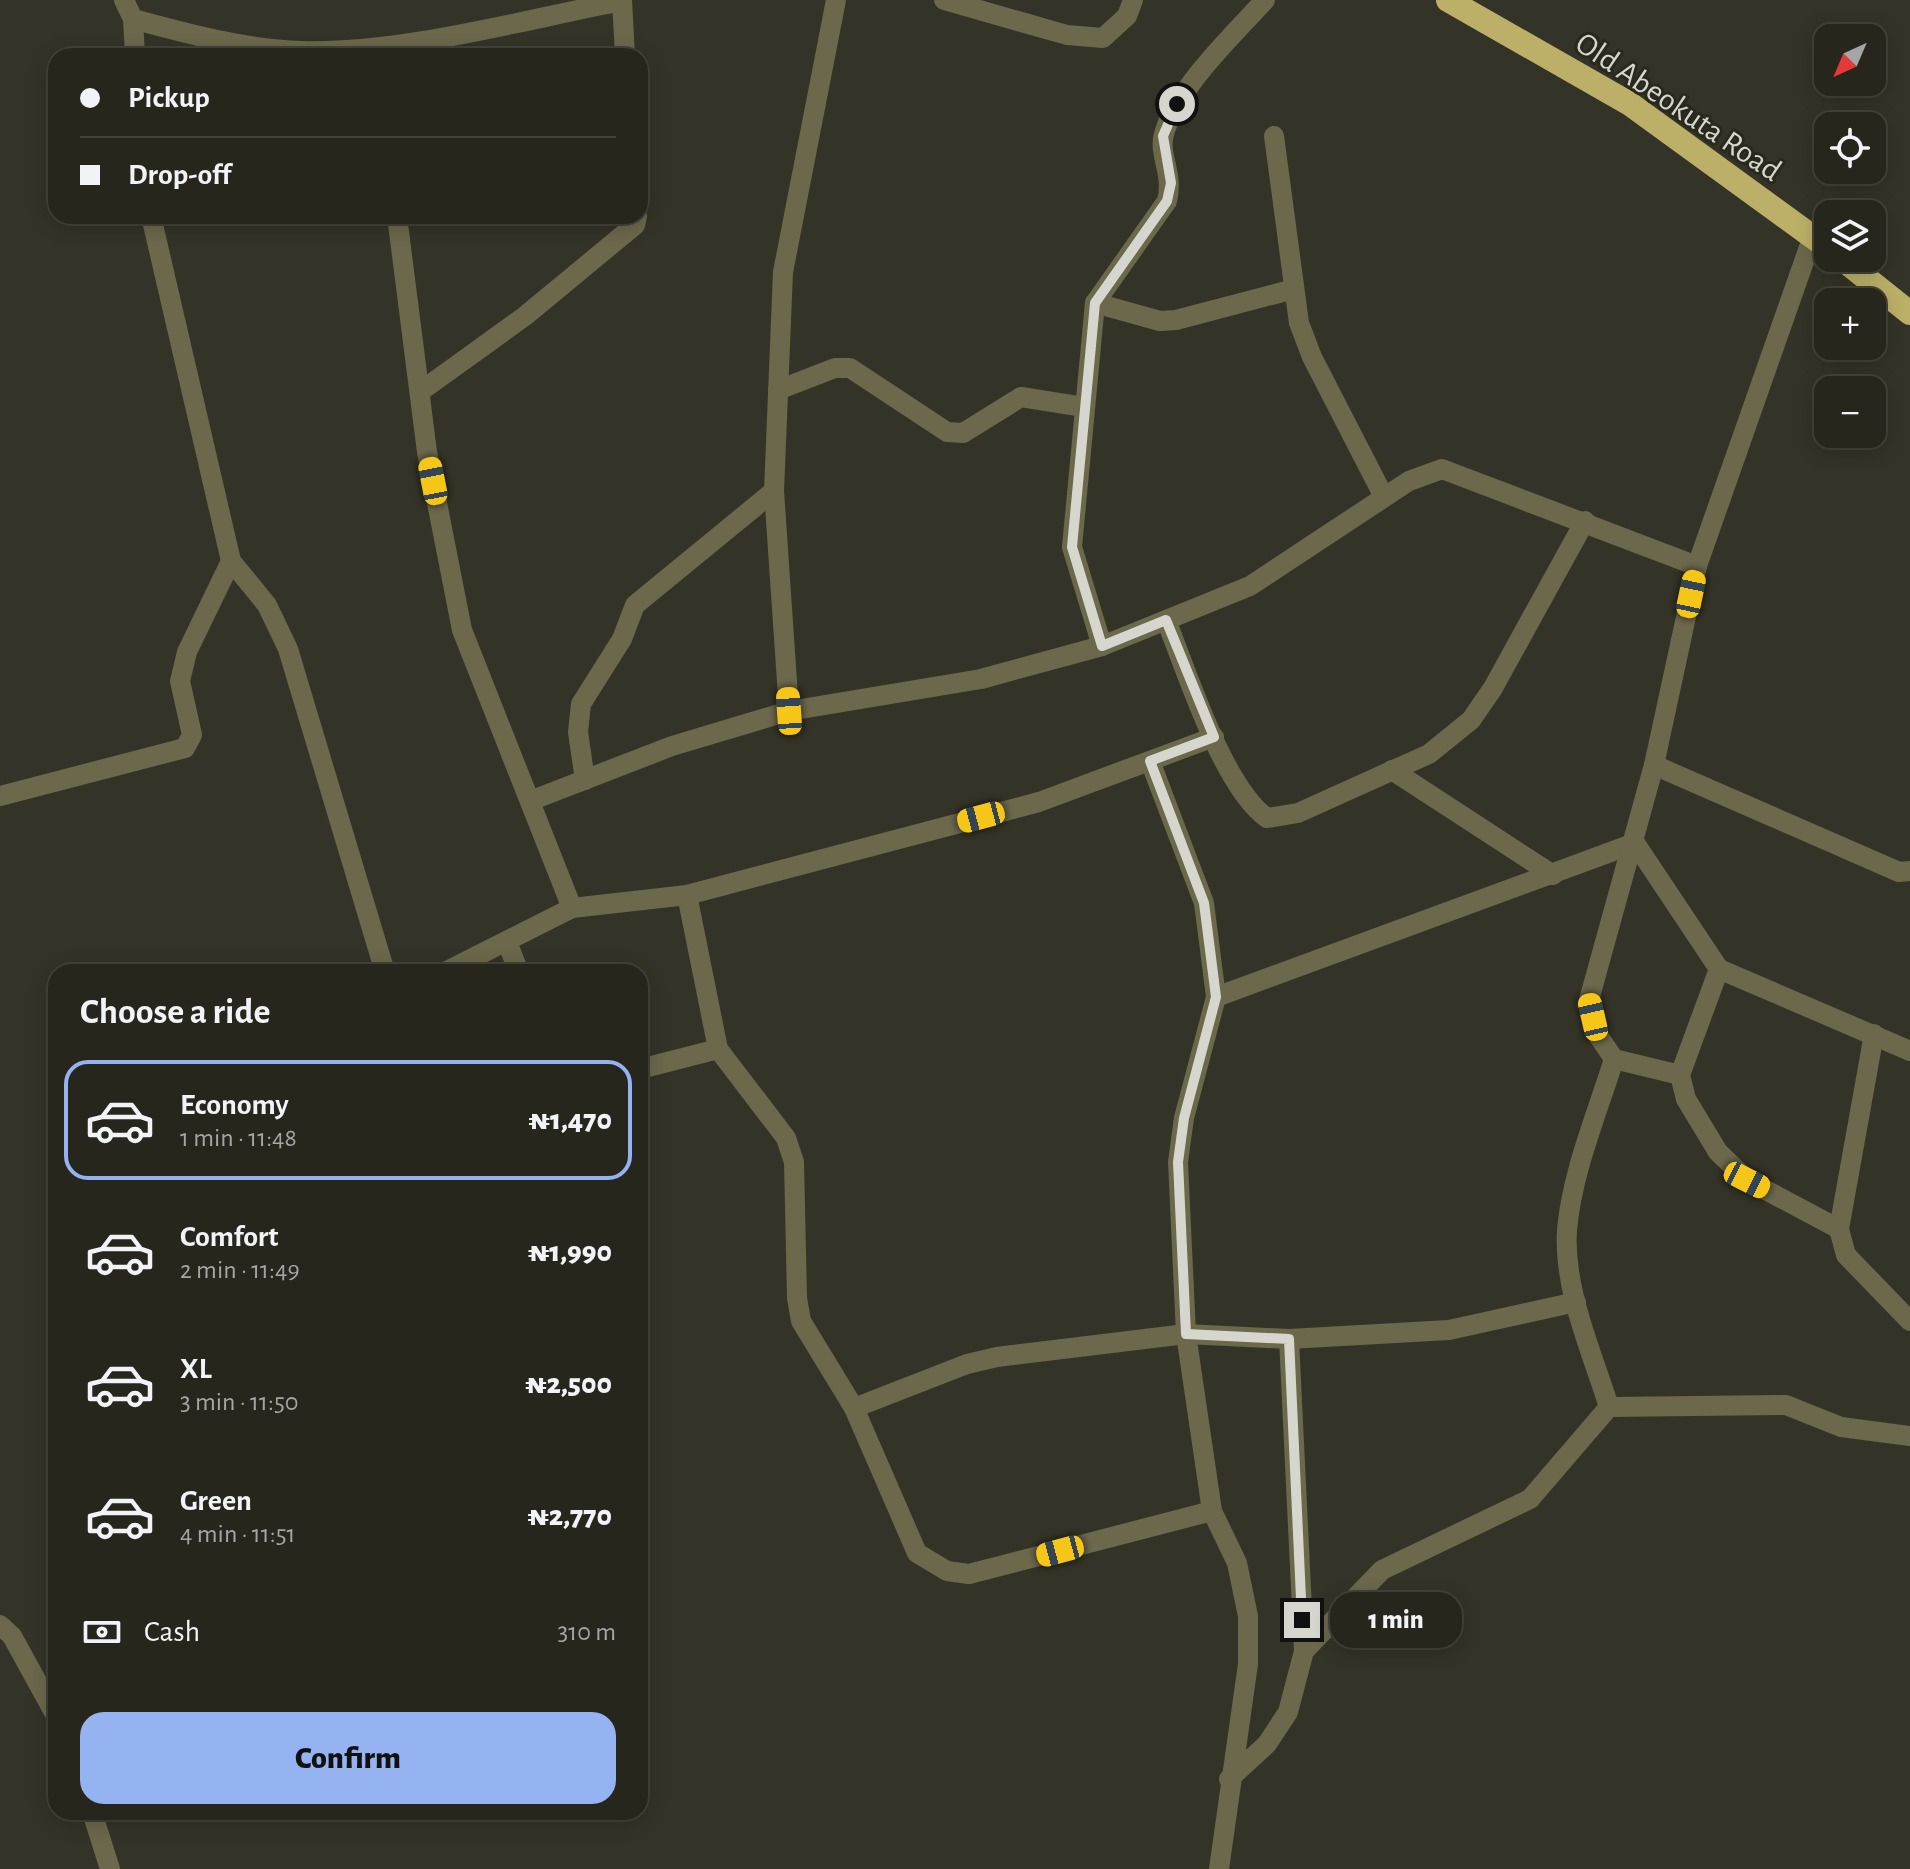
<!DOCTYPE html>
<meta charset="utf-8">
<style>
:root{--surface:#27261d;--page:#33322a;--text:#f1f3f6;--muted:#a4a5a4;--line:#43433b;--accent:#95b2f1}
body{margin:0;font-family:"Alegreya Sans",sans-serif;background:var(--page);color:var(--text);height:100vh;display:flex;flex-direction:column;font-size:30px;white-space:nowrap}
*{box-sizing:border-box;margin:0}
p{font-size:26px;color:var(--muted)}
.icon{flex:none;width:44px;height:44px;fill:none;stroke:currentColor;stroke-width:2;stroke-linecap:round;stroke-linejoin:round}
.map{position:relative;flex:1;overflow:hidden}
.panel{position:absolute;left:48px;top:964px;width:600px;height:856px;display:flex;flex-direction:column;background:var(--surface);border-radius:24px;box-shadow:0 4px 20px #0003,0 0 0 2px var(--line)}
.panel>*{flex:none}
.hud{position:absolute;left:48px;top:48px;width:600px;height:176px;border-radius:24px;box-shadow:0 4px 20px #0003,0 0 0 2px var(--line);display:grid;align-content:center;height:176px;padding:0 32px;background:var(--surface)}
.needle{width:52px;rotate:224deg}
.buttons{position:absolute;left:1814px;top:24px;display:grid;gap:16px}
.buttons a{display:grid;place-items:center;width:72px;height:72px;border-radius:16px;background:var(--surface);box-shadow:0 4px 20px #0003,0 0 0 2px var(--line);font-size:40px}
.end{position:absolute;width:36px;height:36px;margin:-18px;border:10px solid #d7d6ce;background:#111;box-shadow:0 0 0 4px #111}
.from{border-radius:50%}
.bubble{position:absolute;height:56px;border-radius:24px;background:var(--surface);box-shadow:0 4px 20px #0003,0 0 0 2px var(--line);font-size:26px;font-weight:800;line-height:56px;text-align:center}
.car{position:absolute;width:24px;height:48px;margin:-24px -12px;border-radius:10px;box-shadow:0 0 6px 2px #0007;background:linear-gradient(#f5c518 24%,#345 0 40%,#f5c518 0 76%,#345 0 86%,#f5c518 0)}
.hud b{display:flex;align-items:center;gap:28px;height:76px;font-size:30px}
.hud b+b{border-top:2px solid var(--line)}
.hud i{width:20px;height:20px;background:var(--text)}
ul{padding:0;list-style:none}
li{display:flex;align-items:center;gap:24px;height:120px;margin:0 16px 12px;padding:0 16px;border:4px solid transparent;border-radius:24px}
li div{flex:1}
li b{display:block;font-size:30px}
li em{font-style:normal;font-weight:800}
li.selected{border-color:var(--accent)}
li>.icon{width:72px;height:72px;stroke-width:1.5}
h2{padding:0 32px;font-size:36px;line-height:96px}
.pay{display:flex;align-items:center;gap:20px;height:88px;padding:0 32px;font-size:30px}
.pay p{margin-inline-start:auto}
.primary-button{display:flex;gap:16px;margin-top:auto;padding:16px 32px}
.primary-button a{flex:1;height:92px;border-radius:24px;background:var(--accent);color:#111;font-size:32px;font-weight:800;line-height:92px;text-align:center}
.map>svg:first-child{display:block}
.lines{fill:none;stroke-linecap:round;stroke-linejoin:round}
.street{stroke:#6c684c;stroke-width:20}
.highway{stroke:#bcb068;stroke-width:24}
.route{stroke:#d7d6ce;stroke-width:10}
.labels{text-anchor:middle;stroke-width:6;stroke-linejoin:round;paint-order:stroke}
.street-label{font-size:32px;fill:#d7d6ce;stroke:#2a291d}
</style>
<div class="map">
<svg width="1910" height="1869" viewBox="0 0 1910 1869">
<rect width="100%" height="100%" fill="#343327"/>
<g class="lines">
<g class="street">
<polyline points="124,0 133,19 135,56"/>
<polyline points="622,0 625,56"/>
<polyline points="944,0 1067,35 1103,38 1127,16 1133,0"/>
<path d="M133,19c55,15 111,30 168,32 100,3 222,-31 321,-50"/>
<polyline points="1274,136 1299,323 1312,357 1384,497"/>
<polyline points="151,216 231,561 267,605 288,649 385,972"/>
<polyline points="397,216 427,452 462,630 572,908"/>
<polyline points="1095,303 1160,321 1176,320 1294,289"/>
<polyline points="778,390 835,368 850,368 947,432 963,433 1021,397 1084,407"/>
<polyline points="421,391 525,316 635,225 637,216"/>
<path d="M1166,620c21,52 57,167 101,198l31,-5 131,-59 42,-34 22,-32 92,-167"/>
<path d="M1102,646l-30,-99 23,-244 72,-102c7,-28 -9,-46 -3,-67 12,-45 69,-99 101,-134"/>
<polyline points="789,711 774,491 783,272 836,0"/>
<polyline points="1150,761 1204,903 1216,997 1184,1118 1178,1162 1186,1334 1212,1511 1237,1563 1248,1616 1248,1664 1219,1869"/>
<polyline points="1654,765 1899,872 1910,871"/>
<polyline points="1392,770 1553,875"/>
<polyline points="585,780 578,732 581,704 622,639 635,605 774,491"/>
<polyline points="0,796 185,748 192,735 180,681 187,652 231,561"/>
<polyline points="530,801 672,746 789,711 981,679 1102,646 1250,586 1409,481 1442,469 1697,566"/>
<polyline points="1635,843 1719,969 1910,1051"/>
<polyline points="687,895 718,1049 786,1138 794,1162 797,1298 801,1321 854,1408 917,1553 947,1571 969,1574 1212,1511"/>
<polyline points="507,942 519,972"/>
<polyline points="1719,969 1680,1075 1686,1099 1718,1152 1747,1180 1839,1229"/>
<polyline points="445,972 572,908 687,895 1039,802 1214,737"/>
<polyline points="1216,997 1635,843"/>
<polyline points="1874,1034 1839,1229 1846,1255 1910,1321"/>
<polyline points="640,1069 718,1049"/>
<polyline points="1680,1075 1614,1059 1597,1034 1589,1000 1654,765 1697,566 1813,236"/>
<path d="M1609,1407c-17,-55 -46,-118 -42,-177 5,-58 30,-116 47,-171"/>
<polyline points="854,1408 967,1364 997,1357 1186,1334 1289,1339 1449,1330 1576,1302"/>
<polyline points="0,1625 12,1636 56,1716"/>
<polyline points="1304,1651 1382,1570 1530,1499 1609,1407 1786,1405 1841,1427 1910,1436"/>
<polyline points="1229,1779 1267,1744 1288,1712 1304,1651 1289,1339"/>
<polyline points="92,1812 110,1869"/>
</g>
<g class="highway">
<polyline points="1448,0 1630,104 1828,248"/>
<polyline points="1841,258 1910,313"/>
</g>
</g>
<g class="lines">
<polyline class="route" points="1177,104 1163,136 1171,183 1167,201 1095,303 1072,547 1102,646 1166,620 1214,737 1150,761 1204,903 1216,997 1184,1118 1178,1162 1186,1334 1289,1339 1302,1620"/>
</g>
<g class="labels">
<g class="street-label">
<text transform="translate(1679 106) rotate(34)" y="11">Old Abeokuta Road</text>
</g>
</g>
</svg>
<div class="buttons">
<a><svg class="needle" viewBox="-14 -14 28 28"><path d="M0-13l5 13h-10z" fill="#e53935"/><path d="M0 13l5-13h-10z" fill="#a4a5a4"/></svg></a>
<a><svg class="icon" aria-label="locate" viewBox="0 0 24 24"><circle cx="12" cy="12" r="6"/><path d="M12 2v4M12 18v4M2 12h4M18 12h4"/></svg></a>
<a><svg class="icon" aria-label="layers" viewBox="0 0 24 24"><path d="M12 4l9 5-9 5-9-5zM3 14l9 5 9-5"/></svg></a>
<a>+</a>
<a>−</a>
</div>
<i class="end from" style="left:1177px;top:104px"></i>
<i class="end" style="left:1302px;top:1620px"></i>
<div class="bubble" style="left:1330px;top:1592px;width:132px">1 min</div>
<i class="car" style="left:433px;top:481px;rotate:349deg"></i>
<i class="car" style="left:1691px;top:594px;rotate:12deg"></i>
<i class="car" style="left:789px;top:711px;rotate:356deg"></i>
<i class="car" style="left:981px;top:817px;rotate:255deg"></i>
<i class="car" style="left:1593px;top:1017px;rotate:347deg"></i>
<i class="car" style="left:1747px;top:1180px;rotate:117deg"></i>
<i class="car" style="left:1060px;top:1551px;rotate:255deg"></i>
<div class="hud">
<b><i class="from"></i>Pickup</b>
<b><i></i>Drop-off</b>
</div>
<section class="panel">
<h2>Choose a ride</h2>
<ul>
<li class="selected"><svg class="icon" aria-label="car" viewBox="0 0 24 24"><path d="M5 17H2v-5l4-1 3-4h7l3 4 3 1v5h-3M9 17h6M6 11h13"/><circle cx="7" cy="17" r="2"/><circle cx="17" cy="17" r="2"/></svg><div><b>Economy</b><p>1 min · 11:48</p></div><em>₦1,470</em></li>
<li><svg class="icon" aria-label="car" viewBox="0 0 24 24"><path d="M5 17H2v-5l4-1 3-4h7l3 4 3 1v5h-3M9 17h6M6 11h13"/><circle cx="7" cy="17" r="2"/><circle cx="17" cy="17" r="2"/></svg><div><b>Comfort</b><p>2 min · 11:49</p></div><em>₦1,990</em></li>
<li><svg class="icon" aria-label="car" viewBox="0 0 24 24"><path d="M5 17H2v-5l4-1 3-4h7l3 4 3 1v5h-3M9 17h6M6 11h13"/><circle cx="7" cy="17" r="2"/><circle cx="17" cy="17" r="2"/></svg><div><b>XL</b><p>3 min · 11:50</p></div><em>₦2,500</em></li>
<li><svg class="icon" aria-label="car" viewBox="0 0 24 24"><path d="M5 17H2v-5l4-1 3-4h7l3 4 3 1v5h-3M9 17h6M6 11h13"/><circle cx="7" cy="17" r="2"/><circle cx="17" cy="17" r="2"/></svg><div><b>Green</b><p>4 min · 11:51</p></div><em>₦2,770</em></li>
</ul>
<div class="pay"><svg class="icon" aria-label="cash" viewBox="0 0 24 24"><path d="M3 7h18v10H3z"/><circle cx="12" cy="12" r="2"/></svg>Cash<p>310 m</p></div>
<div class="primary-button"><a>Confirm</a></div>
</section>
</div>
